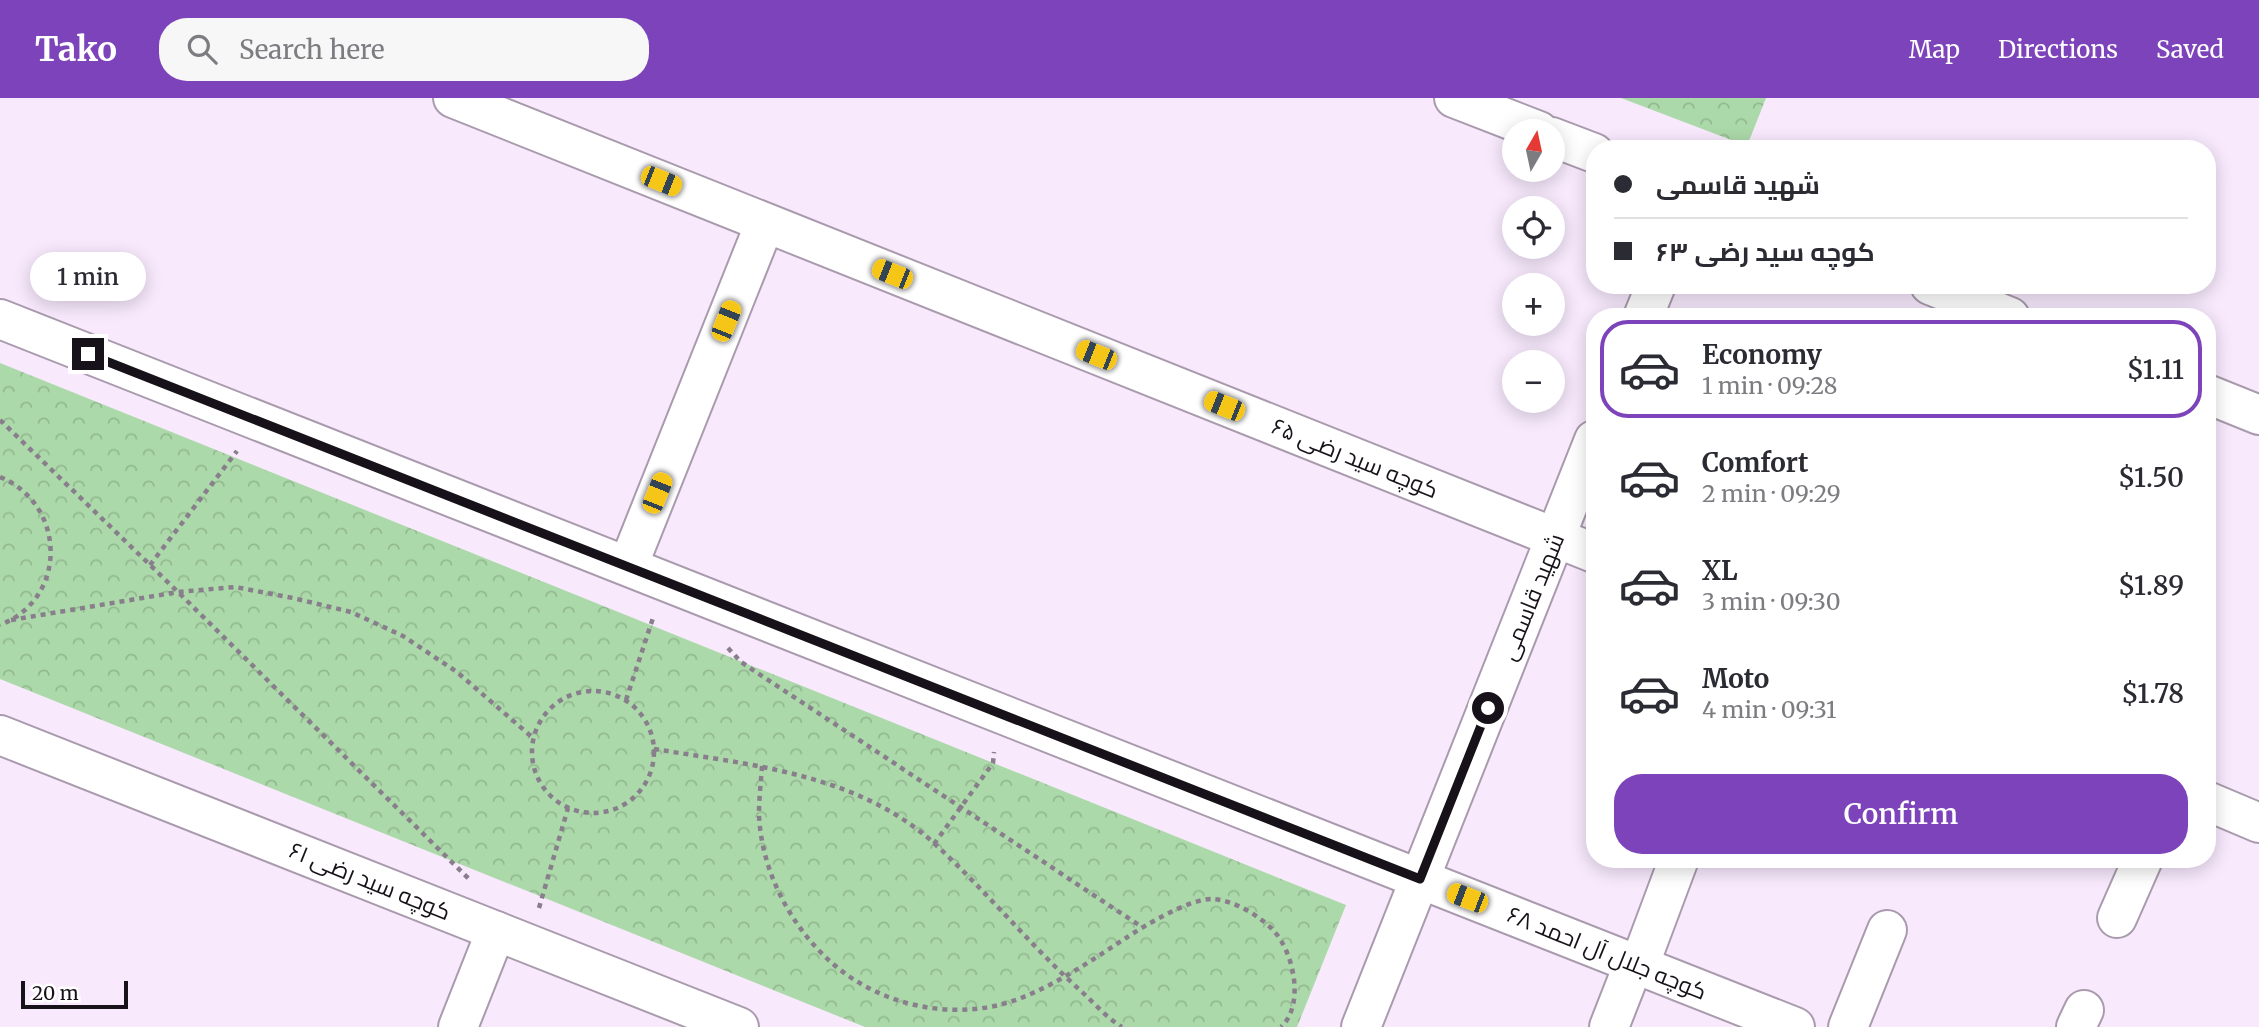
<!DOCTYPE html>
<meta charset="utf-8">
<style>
:root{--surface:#fff;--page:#f7f7f7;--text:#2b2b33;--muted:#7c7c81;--line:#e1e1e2;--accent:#7d43ba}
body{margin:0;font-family:Merriweather,Cairo,serif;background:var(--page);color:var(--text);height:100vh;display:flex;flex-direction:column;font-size:26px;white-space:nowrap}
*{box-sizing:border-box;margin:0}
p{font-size:23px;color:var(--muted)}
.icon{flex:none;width:38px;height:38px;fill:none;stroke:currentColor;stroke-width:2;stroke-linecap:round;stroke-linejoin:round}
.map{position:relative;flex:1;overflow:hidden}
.details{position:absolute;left:1586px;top:210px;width:630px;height:560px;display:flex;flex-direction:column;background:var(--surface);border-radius:28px;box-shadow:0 4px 18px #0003}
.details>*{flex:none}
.guide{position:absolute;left:1586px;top:42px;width:630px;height:154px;border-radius:28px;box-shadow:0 4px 18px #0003;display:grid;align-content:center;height:154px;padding:0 28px;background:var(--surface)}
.needle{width:46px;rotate:9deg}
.tools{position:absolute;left:1502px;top:21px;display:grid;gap:14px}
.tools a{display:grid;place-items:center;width:63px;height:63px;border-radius:50%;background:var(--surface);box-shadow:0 4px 18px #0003;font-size:35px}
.scale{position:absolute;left:21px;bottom:18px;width:107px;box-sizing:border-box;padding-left:7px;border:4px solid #171219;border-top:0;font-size:19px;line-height:24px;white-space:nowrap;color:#171219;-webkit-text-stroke:5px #fff;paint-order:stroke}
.end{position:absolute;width:32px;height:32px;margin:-16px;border:9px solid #171219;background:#fff;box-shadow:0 0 0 4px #fff}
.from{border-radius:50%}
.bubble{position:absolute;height:49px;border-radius:24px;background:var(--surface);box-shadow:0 4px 18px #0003;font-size:23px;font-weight:600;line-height:49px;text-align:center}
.car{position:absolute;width:21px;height:42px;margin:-21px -10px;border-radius:9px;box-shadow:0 0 5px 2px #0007;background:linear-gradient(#f5c518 24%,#345 0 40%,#f5c518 0 76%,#345 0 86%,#f5c518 0)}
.guide b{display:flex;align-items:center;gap:24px;height:66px;font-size:26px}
.guide b+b{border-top:2px solid var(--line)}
.guide i{width:18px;height:18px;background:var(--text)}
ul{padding:12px 0 0;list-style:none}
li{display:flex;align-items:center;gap:21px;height:98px;margin:0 14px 10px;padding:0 14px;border:4px solid transparent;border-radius:28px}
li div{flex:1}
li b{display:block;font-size:26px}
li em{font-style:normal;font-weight:600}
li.current{border-color:var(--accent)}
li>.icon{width:63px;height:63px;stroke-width:1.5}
.action{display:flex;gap:14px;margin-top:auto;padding:14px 28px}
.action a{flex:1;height:80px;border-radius:28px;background:var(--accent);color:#fff;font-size:28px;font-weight:600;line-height:80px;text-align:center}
header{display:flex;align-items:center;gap:42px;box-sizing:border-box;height:98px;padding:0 35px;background:var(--accent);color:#fff}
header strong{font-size:33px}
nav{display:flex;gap:38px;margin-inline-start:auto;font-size:24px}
.search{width:490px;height:63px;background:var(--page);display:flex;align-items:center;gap:18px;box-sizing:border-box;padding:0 24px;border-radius:28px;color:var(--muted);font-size:26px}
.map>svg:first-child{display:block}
.park{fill:url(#park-crowns)}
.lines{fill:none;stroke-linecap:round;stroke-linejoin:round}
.street-casing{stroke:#a99bad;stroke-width:42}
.secondary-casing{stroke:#a99bad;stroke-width:42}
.path{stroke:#887e8c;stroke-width:4.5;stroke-dasharray:5 5;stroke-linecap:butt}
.street{stroke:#fff;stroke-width:38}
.secondary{stroke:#fff;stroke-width:38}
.route{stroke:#171219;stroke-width:9}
.labels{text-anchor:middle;stroke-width:5;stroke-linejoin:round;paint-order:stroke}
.street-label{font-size:23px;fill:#171219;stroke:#fff}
</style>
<header>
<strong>Tako</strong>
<div class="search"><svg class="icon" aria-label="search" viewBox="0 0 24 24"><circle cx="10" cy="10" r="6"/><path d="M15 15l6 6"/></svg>Search here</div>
<nav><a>Map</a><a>Directions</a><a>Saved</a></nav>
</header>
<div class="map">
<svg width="2259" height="929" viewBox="0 0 2259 929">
<defs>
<pattern id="park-crowns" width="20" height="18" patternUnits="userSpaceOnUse" patternTransform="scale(1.75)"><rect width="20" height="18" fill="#acd9a9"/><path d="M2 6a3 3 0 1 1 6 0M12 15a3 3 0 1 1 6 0" fill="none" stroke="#93b991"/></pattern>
</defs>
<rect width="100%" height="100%" fill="#f8e9fd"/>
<g class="park">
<polygon points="1621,0 1766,0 1747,48"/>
<polygon points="0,265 1346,807 1297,929 865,929 0,581"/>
</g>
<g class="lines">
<defs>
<g id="street">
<polyline points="453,0 1594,455"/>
<polyline points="1454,0 1539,33"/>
<polyline points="1552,39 1594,55"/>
<polyline points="1930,187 2010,219"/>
<polyline points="0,221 1795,929"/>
<polyline points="2207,296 2259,317"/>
<polyline points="628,468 765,125"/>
<polyline points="0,637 739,929"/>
<polyline points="2207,703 2259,725"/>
<polyline points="2117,820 2143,761"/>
<polyline points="1639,868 1679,761"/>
<polyline points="458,929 496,833"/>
<polyline points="1609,929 1634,865"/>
<polyline points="1848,929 1887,832"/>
<polyline points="2076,929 2084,912"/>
</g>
<g id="secondary">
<polyline points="1643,219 1656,187"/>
<polyline points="1361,929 1594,342"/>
</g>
</defs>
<use href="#street" class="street-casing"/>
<use href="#secondary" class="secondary-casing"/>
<g class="path">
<polyline points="0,322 178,494 469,781"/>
<path d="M0,379c66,27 69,121 0,148"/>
<polyline points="150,467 237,353"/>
<polyline points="11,522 178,494 235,489 293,500 351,514 403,538 457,574 533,640"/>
<polyline points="728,550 741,564 1142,829"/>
<circle cx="593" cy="654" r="61"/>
<polyline points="626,602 654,517"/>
<path d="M654,651c98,16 205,25 282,96 51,47 95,101 146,147 13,12 25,26 40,35"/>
<path d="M762,668c-1,16 -3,32 -3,48 2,56 31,112 73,149 50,44 126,60 189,35 38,-15 71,-38 105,-60 19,-13 65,-40 87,-39 20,1 47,17 60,31 21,22 32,75 8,97"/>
<polyline points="934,746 993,665 994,654"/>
<polyline points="539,810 568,710"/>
</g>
<use href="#street" class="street"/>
<use href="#secondary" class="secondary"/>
</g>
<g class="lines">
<polyline class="route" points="88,256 1420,781 1488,610"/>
</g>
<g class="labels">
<g class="street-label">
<text transform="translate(1355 360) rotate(22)" y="8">کوچه سید رضی ۶۵</text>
<text transform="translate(1532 499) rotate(-68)" y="8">شهید قاسمی</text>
<text transform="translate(370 783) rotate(22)" y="8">کوچه سید رضی ۶۱</text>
<text transform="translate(1607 855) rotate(22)" y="8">کوچه جلال آل احمد ۶۸</text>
</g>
</g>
</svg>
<div class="tools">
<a><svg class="needle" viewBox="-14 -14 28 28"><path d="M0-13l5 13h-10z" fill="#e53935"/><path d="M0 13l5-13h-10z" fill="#7c7c81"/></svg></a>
<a><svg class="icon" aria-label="locate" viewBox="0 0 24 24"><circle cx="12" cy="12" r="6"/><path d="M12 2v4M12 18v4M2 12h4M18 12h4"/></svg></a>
<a>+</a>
<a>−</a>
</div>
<div class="scale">20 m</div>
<i class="end from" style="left:1488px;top:610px"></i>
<i class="end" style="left:88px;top:256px"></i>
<div class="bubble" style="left:30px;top:154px;width:116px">1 min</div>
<i class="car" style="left:661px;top:83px;rotate:112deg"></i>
<i class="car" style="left:892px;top:176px;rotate:292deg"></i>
<i class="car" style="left:726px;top:223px;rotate:22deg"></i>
<i class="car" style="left:1096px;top:257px;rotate:292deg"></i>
<i class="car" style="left:1224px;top:308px;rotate:292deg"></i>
<i class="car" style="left:657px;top:395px;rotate:22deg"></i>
<i class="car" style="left:1467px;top:800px;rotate:291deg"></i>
<div class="guide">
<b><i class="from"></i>شهید قاسمی</b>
<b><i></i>کوچه سید رضی ۶۳</b>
</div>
<section class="details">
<ul>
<li class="current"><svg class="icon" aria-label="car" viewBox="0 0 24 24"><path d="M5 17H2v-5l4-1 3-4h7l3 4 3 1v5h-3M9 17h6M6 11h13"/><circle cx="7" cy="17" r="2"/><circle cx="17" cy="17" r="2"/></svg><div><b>Economy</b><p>1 min · 09:28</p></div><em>$1.11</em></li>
<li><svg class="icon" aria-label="car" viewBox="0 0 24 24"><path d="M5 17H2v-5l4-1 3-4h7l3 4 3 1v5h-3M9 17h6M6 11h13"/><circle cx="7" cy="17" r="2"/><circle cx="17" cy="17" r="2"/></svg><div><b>Comfort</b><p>2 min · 09:29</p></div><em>$1.50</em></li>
<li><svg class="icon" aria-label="car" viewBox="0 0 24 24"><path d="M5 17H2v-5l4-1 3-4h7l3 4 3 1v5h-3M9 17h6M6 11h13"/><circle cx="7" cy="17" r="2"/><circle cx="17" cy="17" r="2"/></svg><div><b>XL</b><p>3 min · 09:30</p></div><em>$1.89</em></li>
<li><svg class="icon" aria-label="car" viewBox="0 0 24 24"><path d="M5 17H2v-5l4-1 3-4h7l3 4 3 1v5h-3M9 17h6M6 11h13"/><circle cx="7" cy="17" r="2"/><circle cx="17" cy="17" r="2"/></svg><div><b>Moto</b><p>4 min · 09:31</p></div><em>$1.78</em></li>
</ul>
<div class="action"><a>Confirm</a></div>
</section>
</div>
